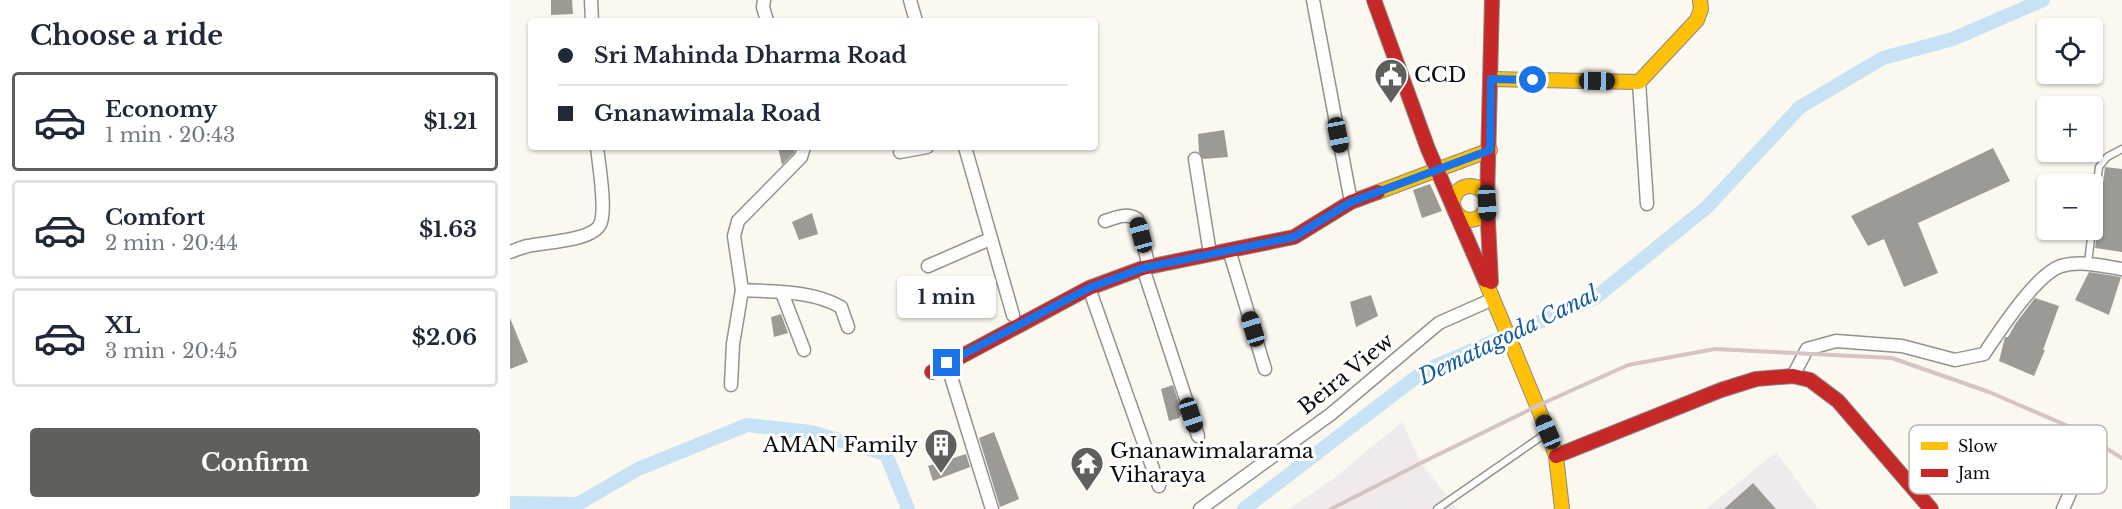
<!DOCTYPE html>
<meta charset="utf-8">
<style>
:root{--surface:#fff;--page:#f6f6f7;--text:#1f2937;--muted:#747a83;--line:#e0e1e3;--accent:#5f5f5b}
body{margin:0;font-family:"Libre Baskerville",serif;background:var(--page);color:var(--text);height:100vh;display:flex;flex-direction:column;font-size:22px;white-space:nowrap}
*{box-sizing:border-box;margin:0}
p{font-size:20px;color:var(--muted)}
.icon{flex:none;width:33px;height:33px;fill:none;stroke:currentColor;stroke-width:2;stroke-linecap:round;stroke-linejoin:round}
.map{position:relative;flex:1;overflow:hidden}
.details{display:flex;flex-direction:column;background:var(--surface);width:510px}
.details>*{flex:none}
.guide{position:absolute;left:18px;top:18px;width:570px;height:132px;border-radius:6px;box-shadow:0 2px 4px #0004;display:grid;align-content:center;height:132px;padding:0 30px;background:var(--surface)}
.fabs{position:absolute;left:1527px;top:18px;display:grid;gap:12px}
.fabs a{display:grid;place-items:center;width:66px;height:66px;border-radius:6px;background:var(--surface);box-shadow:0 2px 4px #0004;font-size:30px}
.end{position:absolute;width:27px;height:27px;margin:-14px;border:8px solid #1a73e8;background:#fff;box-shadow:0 0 0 3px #fff}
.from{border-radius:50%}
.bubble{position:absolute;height:42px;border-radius:6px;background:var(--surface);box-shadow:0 2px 4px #0004;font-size:20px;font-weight:700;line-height:42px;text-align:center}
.car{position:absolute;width:18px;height:36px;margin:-18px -9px;border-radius:8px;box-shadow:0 0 4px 2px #0007;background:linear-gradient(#222 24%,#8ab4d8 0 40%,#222 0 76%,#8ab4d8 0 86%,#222 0)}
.guide b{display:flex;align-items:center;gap:21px;height:57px;font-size:22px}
.guide b+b{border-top:2px solid var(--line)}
.guide i{width:15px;height:15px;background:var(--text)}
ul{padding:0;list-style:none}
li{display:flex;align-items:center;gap:18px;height:99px;margin:0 12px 9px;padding:0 18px;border:3px solid var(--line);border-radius:6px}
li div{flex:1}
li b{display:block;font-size:22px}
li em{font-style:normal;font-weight:700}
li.on{border-color:var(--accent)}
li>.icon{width:54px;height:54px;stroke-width:1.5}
h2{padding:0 30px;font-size:27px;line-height:72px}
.primary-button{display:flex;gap:12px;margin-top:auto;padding:12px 30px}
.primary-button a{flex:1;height:69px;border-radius:6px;background:var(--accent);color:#fff;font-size:24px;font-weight:700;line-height:69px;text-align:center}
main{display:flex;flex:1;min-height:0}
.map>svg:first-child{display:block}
.industrial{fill:#f1eaed}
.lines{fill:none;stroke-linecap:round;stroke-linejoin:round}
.canal{stroke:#c6e2f4;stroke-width:14}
.building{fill:#9c9a95}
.lane-casing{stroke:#93928e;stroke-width:9}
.street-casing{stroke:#93928e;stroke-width:15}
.slow-casing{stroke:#8a8985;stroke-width:16}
.jam-casing{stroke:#8a8985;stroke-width:16}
.lane{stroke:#fefefd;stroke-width:6}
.street{stroke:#fefefd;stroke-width:12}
.slow{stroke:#ffc107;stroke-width:14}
.jam{stroke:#c62828;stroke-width:14}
.rail{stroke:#d6c4c4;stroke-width:4}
.route{stroke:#1a73e8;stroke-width:8}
.labels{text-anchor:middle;stroke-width:6;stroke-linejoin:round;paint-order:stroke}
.poi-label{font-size:21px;fill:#0c0c0c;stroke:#fff;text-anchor:start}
.street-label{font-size:21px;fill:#0c0c0c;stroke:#fff}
.water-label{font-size:22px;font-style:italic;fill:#165e9c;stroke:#fff}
.key{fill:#fff;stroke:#b6b6b6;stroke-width:1.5}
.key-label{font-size:16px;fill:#0c0c0c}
</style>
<main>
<section class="details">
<h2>Choose a ride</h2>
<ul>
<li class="on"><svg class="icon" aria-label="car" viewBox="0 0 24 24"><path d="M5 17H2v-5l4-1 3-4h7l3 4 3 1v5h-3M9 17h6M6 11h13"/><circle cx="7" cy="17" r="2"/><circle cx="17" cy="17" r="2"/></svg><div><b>Economy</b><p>1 min · 20:43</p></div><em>$1.21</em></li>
<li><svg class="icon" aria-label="car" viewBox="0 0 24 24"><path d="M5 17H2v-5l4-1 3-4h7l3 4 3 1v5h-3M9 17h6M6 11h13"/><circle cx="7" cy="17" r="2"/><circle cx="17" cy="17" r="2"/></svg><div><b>Comfort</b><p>2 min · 20:44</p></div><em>$1.63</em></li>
<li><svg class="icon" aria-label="car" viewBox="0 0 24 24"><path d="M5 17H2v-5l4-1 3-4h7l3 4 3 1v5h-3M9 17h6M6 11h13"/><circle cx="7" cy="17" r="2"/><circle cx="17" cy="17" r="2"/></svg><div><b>XL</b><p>3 min · 20:45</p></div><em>$2.06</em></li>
</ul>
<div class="primary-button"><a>Confirm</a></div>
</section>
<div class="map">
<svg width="1612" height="509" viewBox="0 0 1612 509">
<rect width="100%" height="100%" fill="#faf8ef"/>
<g class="industrial">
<polygon points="892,422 911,463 947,509 779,509 823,479"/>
<polygon points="1266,452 1308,509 1196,509"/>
</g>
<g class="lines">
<g class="canal">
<polyline points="0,503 68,504 128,469 237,425 301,432 376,454 398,509"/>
<polyline points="734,509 914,371 1085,298 1197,207 1290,107 1373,58 1443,39 1533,0"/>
</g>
</g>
<g class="building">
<polygon points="41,0 62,0 63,14 41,15"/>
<polygon points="714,130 718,157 693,159 689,152 688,134"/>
<polygon points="268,147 285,147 284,153 272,165"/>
<polygon points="1483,148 1500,181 1408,223 1428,273 1394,287 1374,239 1358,246 1341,216"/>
<polygon points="1595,167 1612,169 1612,252 1585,248"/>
<polygon points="920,184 932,211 912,218 903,190"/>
<polygon points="302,213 308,234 289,240 282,222"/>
<polygon points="1579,272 1611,277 1599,315 1565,300"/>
<polygon points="861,295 868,316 846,327 840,302"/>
<polygon points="1525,298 1549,306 1533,350 1535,350 1524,376 1489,361 1495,337 1498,337 1506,323"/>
<polygon points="271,314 278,333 264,337 261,317"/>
<polygon points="0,318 18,362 0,369"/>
<polygon points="663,385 672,413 669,418 659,421 651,389"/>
<polygon points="484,432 509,499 490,507 469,438"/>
<polygon points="456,454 460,467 423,481 418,466"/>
<polygon points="1243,483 1266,509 1214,509"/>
</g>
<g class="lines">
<defs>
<g id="lane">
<polyline points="1582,225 1589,167 1597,157 1612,149"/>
<polyline points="1578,263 1582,230"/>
<polyline points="927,509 1035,434"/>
</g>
<g id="street">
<polyline points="81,0 82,21"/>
<polyline points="254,0 253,7 257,21"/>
<polyline points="400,0 406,21"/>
<polyline points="803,0 841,202"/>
<polyline points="1129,82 1137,204"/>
<polyline points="455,147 503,315"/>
<polyline points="390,152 417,147"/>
<polyline points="685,159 700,254"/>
<path d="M595,221c10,-3 22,-9 32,-2l12,48"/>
<polyline points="719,250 755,369"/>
<path d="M0,252c6,-2 12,-5 18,-6 17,-4 68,-5 73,-24 5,-17 -2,-56 -4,-75"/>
<polyline points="418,266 480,239"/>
<polyline points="633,268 688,436"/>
<polyline points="579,288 649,486"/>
<path d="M232,290c33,2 69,0 99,17l7,20"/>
<polyline points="272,293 294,350"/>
<polyline points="437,364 482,509"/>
<path d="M1283,376l14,-27 29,-8 66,5 53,14 29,-6c15,-22 52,-80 77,-88 19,-6 42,0 61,3"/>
<polyline points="221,385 223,344 232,290 224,236 228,221 291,157 294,147"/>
<polyline points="690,509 821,414 929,323 983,299"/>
<polyline points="1553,509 1575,459"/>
</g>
<g id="slow">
<polyline points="981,79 1129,82 1187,20 1191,9 1190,0"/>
<circle cx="960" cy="203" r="17"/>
<polyline points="868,192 980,150"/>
<polyline points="975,280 1038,432 1046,456 1052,509"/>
</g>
<g id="jam">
<polyline points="864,0 918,149 975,280"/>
<polyline points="981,282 977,203 982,0"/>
<polyline points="422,372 579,288 633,268 784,237 841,202 868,192"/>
<polyline points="1046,456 1211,390 1246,379 1283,376 1300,380 1328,401 1421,509"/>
</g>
</defs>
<use href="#lane" class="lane-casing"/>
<use href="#street" class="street-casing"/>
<use href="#slow" class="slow-casing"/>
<use href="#jam" class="jam-casing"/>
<use href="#lane" class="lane"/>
<use href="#street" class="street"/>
<use href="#slow" class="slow"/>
<use href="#jam" class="jam"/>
<polyline class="rail" points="821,509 911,463 1027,406 1118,365 1205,349 1382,358 1479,392 1565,429 1612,458"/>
</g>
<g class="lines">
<polyline class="route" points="437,363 579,288 633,268 784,237 841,202 980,150 981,79 1023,80"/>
</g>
<defs>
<symbol id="civic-pin" viewBox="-11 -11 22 30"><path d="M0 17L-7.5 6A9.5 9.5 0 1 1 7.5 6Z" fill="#5f5f5b" stroke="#fff"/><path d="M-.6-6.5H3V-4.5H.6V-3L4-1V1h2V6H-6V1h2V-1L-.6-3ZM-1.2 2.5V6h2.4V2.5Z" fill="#fff"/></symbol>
<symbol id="building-pin" viewBox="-11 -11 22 30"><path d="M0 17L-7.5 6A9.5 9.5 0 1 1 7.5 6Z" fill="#5f5f5b" stroke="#fff"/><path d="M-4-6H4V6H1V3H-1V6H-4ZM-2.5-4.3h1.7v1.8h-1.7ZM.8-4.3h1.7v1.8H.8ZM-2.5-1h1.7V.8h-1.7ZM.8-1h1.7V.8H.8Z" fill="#fff"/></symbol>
<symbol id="temple-pin" viewBox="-11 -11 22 30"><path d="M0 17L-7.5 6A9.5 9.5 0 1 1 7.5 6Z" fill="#5f5f5b" stroke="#fff"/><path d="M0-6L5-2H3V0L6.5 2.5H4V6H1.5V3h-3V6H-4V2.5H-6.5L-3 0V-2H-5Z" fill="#fff"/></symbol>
</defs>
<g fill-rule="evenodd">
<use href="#civic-pin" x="862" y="56" width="38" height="52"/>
<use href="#building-pin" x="412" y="426" width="38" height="52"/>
<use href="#temple-pin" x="558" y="444" width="38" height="52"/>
</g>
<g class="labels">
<g class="poi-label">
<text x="904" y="82">CCD</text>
<text x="408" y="452" text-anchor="end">AMAN Family</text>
<text x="600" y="458">Gnanawimalarama<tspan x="600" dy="24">Viharaya</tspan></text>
</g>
<g class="street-label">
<text transform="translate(836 374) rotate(-39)" y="7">Beira View</text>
</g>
<g class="water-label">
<text transform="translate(998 335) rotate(-26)" y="8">Dematagoda Canal</text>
</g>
</g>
<rect x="1399" y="425" width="198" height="69" rx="9" class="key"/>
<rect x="1411" y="442" width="27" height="8" fill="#ffc107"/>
<rect x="1411" y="469" width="27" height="8" fill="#c62828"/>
<g class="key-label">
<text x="1448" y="452">Slow</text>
<text x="1448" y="479">Jam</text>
</g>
</svg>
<div class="fabs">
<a><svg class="icon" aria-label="locate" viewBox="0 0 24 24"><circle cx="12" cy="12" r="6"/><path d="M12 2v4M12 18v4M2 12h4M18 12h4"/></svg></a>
<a>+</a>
<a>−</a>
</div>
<i class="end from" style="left:1023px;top:80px"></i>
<i class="end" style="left:437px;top:363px"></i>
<div class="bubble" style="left:387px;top:276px;width:99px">1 min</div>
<i class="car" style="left:1087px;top:81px;rotate:91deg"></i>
<i class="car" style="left:828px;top:135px;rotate:169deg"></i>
<i class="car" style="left:977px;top:203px;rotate:177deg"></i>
<i class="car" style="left:631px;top:235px;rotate:345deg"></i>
<i class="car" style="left:743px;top:329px;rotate:343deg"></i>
<i class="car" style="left:681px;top:415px;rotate:162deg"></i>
<i class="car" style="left:1038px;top:432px;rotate:337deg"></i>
<div class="guide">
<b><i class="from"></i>Sri Mahinda Dharma Road</b>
<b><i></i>Gnanawimala Road</b>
</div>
</div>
</main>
